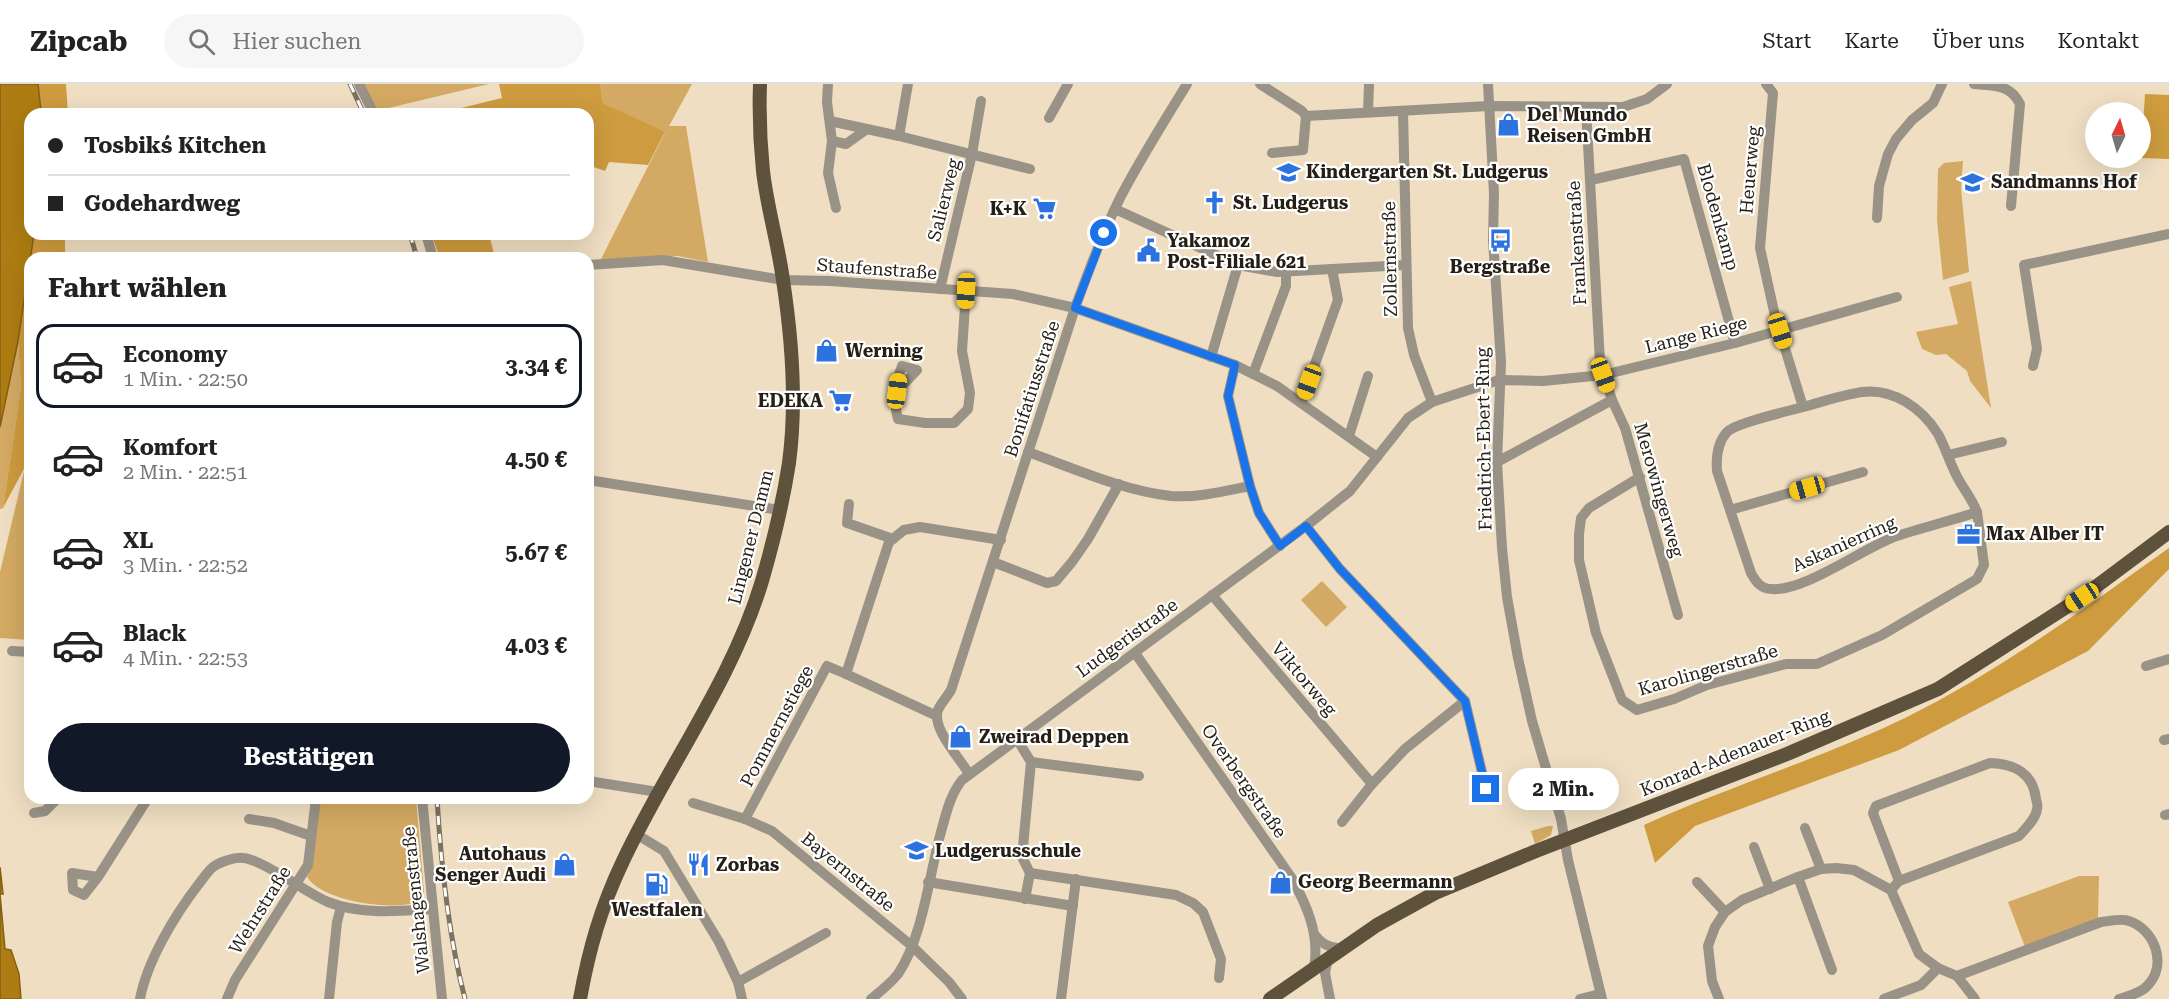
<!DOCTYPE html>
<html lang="de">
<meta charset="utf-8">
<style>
:root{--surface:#fff;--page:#f6f6f6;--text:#222;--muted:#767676;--line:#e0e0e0;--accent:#111827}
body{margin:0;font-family:"Roboto Serif",serif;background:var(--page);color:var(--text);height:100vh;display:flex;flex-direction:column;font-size:22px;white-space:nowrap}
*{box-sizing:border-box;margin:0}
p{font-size:20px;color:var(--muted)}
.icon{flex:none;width:33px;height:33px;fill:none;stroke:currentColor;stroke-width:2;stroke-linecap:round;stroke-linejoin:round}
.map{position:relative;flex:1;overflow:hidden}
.panel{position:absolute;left:24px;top:168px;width:570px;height:552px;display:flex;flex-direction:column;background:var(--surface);border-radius:18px;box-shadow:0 6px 24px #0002}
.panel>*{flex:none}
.top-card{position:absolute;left:24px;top:24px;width:570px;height:132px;border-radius:18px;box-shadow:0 6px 24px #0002;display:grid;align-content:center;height:132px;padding:0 24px;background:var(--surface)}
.needle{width:39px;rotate:5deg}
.tools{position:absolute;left:2085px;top:18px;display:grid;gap:12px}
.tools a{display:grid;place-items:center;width:66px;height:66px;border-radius:50%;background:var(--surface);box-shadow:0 6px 24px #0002;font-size:30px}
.end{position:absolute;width:27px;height:27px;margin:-14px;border:8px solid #1a73e8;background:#fff;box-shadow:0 0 0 3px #fff}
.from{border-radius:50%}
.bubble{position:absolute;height:42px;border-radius:21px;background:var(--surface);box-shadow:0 6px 24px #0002;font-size:20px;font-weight:700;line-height:42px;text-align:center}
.car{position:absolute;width:18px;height:36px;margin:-18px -9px;border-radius:8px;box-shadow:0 0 4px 2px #0007;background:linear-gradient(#f5c518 24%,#345 0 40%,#f5c518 0 76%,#345 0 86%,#f5c518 0)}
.top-card b{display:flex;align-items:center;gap:21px;height:57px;font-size:22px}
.top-card b+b{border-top:2px solid var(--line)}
.top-card i{width:15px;height:15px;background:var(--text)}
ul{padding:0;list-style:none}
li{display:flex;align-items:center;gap:18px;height:84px;margin:0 12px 9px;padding:0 12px;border:3px solid transparent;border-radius:18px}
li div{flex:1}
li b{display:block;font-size:22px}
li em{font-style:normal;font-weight:700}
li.current{border-color:var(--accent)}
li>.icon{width:54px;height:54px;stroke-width:1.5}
h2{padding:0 24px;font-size:27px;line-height:72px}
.cta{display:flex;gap:12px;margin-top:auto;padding:12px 24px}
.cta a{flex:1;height:69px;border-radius:36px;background:var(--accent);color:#fff;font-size:24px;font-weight:700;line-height:69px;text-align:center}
header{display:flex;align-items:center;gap:36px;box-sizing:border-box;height:84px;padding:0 30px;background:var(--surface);border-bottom:2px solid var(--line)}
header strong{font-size:28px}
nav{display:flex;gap:33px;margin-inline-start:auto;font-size:21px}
.search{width:420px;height:54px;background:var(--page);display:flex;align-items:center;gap:15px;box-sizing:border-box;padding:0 21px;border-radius:33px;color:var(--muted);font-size:22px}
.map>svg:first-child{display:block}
.green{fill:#d3a963}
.forest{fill:#ce9b3e}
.water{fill:#ae7c12;stroke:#856013;stroke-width:1.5}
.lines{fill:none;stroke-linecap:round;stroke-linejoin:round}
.minor{stroke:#999286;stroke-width:10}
.major{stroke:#5e523d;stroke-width:14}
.rail-casing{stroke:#7d7260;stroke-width:5}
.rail{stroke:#fff;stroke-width:3;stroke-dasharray:9;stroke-linecap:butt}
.route{stroke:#1a73e8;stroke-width:8}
.labels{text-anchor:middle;stroke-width:4.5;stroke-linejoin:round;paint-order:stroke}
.poi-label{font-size:18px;font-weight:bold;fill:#251f15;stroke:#fff;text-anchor:start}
.street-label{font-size:18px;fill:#251f15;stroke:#fff}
</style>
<header>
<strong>Zipcab</strong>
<div class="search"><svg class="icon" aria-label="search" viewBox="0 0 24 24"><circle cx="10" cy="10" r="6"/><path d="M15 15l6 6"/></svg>Hier suchen</div>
<nav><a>Start</a><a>Karte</a><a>Über uns</a><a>Kontakt</a></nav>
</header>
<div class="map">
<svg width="2169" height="915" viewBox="0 0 2169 915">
<rect width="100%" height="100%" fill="#efdec2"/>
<g class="green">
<polygon points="363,0 489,0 376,27"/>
<polygon points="600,0 692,0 669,42 686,42 708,178 678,172 600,177 665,49 603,19"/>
<polygon points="1963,77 1961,104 1969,188 1943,196 1937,136 1938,85 1944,79"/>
<polygon points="1971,197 1991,324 1970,297 1967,287 1946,270 1936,271 1922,265 1916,248 1958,240 1949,203"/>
<polygon points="18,257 21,303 3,424 0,425 0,343"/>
<polygon points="25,383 30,383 30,556 0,554 0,488"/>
<polygon points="1322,497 1347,523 1326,543 1301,516"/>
<path d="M320,714h96l8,93 -3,10c-26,11 -98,1 -114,-24l4,-10z"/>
<polygon points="1548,742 1553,742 1551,751 1535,760 1531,747"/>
<polygon points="2079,792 2099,792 2098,835 2025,863 2008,818"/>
</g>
<g class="forest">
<polygon points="38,0 66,0 68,30 41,30"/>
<polygon points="499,0 600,0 603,19 665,48 648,81 609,78 605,87 588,81 588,30 446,30 445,28 502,14"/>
<polygon points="2145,10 2169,11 2169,75 2141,74"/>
<polygon points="34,150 65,150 65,174 30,174"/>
<polygon points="431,150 489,150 495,174 440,174"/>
<polygon points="30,175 30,360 26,381 3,424 21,303 18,257"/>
<path d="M2169,464v21l-81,82 -189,99 -204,76 -40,37 -11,-38c86,-39 176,-66 261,-107 96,-48 177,-108 264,-170z"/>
</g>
<g class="water">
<polygon points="0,0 38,0 41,27 41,30 30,30 30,150 34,150 18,257 0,343"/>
<polygon points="0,783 3,810 0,810 5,865 11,866 19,890 21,915 0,915"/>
</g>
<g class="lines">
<g class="minor">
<polyline points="359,0 374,30"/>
<polyline points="828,0 827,18 832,57 828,89 836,124"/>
<polyline points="1260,0 1302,27 1306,32 1489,22 1623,23 1647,15 1667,0"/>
<polyline points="1488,0 1494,110 1493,156 1501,278 1497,378 1502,464 1507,513 1518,574 1532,637 1561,735 1568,776 1602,915"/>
<path d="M1766,0l7,9 -13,155 15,68 28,91c-14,4 -68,16 -76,25 -10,11 -11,26 -10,39l34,102c5,9 10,16 21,16 31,3 90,-40 122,-52 27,-9 56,-16 83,-25 -6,-16 -18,-28 -24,-44 -5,-11 -9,-23 -15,-34 -16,-26 -45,-46 -76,-42 -20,3 -40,10 -59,15"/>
<path d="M1974,0c21,2 36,0 46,20l-9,102"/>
<polyline points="1586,24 1600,278 1612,316 1625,344 1678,531"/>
<polyline points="1403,27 1408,244 1414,271 1432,318"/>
<polyline points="1368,28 1369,0"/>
<polyline points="1049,34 1068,0"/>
<polyline points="830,37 899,52 1030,85"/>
<polyline points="899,52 908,0"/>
<polyline points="832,57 846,60 867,45"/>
<polyline points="1272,69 1303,66 1306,32"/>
<polyline points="1591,96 1684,75 1735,259"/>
<polyline points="1115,125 1238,181 1277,188 1406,181"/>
<polyline points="1877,134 1879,102 1888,70 1896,55 1912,36 1933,19 1942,0"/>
<polyline points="426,150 433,174"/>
<polyline points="588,181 663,176 783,196 830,197 1013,210 1075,224 1235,281 1277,302 1377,373"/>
<polyline points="940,205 972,70 981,17"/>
<polyline points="1211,273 1238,181"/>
<polyline points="1235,281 1228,312 1250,402 1259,429 1280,462"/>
<polyline points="2033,282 2037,265 2024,181 2169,150"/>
<polyline points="1253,290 1286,202 1286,188"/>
<path d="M897,307l20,-21 -15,-4c-6,16 -9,36 -4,53l27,4h29l14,-14 2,-16 -8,-42 4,-60"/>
<polyline points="1301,319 1338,216 1332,185"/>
<polyline points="1349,352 1368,292"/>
<path d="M1028,368c45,16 96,39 143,44 26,2 54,-5 79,-10"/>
<polyline points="1948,371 2002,358"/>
<polyline points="1497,378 1612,316"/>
<polyline points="1640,393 1589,424 1581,434 1579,450 1579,476 1596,549 1622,616 1637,626 1674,615 1707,601 1786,580 1817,580 1882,551 1977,495 1984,481 1977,428"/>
<polyline points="588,396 780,426"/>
<polyline points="849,420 847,439 893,455"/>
<polyline points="1730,426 1863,388"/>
<polyline points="1306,442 1340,485 1465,617 1486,705"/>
<polyline points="993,478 1047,499 1056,497 1072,478 1088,455 1119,400"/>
<polyline points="1212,511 1372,700"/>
<polyline points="12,567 30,568"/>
<path d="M1135,569l156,224c16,28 29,58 23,91"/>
<polyline points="2146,582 2169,575"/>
<polyline points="846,590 937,632"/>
<polyline points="1017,655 1031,678 1022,773 1030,789 1025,815"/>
<polyline points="2164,656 2169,655"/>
<polyline points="1031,678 1139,692"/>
<path d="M969,690c-9,-16 -38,-46 -31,-64 3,-7 9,-13 13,-20l124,-382c14,-38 28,-76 46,-112 20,-38 43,-75 66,-112"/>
<polyline points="588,697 658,708"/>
<polyline points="422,714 442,915"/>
<polyline points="693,719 745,735 772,747 912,862 949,898 962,915"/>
<polyline points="34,729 45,727 58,714"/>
<polyline points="2165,731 2169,730"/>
<polyline points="249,735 274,739 311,752"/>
<polyline points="745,735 827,582 846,590 889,458 904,446 920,443 1001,456"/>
<polyline points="1342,738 1372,700 1405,665 1465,617"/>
<polyline points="1805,744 1821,785"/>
<polyline points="636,750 664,767 719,858 738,898 742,915"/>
<polyline points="1754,763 1770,805"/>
<polyline points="1030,789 1176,811 1193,819 1203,828 1221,875 1219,894"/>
<polyline points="98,793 72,789 73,806 84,811 98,793 148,714"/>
<polyline points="1798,793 1832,886"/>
<polyline points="928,798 1073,822"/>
<polyline points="1697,798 1725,828"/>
<path d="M1891,806l8,-9 120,-45c6,-7 17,-17 18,-27 1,-3 0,-7 -1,-10 -3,-26 -21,-35 -46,-36l-114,43 -3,7 26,68"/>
<path d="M1315,851c8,10 15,13 27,13"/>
<polyline points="1328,874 1325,889 1330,915"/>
<path d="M1957,892l144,-54c9,-1 20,-4 28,-1 25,8 39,43 19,64 -6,8 -20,11 -29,14"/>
<polyline points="738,898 826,849"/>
<path d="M140,915c7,-38 35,-84 58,-114 5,-6 9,-13 15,-18 7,-5 21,-10 30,-9 19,1 63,35 85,44 33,13 71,9 105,7"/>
<polyline points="227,915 235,896 308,781 316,714"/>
<polyline points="329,915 337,838 341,823"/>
<path d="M871,915c10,-8 19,-15 27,-25 25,-37 31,-99 43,-142 5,-18 9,-37 21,-52l344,-254 44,-35 58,-73 24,-16 67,-22 44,1 60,-6 132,-32 162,-46"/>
<polyline points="1061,915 1076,795"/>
<polyline points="1580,915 1600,910"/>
<polyline points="1719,915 1712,897 1708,862 1715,843 1725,828 1742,816 1798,793 1821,785 1836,784 1854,786 1891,806 1919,870 1938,884 1957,892 1975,915"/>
<polyline points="1884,915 1921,901 1938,884"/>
</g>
<g class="major">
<path d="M580,915c9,-50 21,-92 43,-138 44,-94 109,-180 139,-280 11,-38 21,-79 27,-118 8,-60 3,-124 -6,-183 -5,-37 -16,-73 -20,-109 -3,-29 -4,-58 -3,-87"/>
<polyline points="1270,915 1377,841 1435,809 1536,767 1787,670 1938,605 2082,513 2169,448"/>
</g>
<defs>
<g id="rail">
<polyline points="350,0 364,30"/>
<polyline points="410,150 417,174"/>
<path d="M437,714c4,67 11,136 28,201"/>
</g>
</defs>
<use href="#rail" class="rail-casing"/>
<use href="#rail" class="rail"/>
</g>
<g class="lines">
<polyline class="route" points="1104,149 1075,224 1235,281 1228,312 1250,402 1259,429 1280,462 1306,442 1340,485 1465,617 1486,705"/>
</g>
<defs>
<symbol id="shop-bare" viewBox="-9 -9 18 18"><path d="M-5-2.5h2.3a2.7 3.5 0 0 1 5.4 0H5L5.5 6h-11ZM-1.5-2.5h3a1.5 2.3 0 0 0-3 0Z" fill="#2d73e0" stroke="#fff" stroke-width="2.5" paint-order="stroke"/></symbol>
<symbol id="school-bare" viewBox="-9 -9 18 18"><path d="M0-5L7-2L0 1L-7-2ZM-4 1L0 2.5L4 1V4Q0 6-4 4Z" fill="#2d73e0" stroke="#fff" stroke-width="2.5" paint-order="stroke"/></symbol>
<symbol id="church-bare" viewBox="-9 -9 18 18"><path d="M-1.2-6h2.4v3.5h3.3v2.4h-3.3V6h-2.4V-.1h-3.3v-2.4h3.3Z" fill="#2d73e0" stroke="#fff" stroke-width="2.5" paint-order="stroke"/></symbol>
<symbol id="supermarket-bare" viewBox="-9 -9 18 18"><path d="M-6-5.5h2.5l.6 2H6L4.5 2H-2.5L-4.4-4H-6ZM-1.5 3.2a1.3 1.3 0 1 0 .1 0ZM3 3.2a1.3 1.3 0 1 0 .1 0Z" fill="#2d73e0" stroke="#fff" stroke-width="2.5" paint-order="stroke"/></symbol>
<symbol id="bus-bare" viewBox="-9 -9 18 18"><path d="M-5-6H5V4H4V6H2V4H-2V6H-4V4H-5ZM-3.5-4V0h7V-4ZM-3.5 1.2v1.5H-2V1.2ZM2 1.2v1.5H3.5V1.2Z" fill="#2d73e0" stroke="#fff" stroke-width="2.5" paint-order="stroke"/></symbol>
<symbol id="civic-bare" viewBox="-9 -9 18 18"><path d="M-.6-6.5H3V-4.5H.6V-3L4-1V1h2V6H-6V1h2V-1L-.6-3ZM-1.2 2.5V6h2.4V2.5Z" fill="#2d73e0" stroke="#fff" stroke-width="2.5" paint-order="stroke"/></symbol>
<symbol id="office-bare" viewBox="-9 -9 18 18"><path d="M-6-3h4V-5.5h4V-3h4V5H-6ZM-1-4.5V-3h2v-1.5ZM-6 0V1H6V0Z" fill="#2d73e0" stroke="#fff" stroke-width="2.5" paint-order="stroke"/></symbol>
<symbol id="restaurant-bare" viewBox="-9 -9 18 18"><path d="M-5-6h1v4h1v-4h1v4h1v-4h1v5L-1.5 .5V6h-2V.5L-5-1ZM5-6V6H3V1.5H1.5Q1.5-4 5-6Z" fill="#2d73e0" stroke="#fff" stroke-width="2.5" paint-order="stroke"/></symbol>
<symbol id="fuel-bare" viewBox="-9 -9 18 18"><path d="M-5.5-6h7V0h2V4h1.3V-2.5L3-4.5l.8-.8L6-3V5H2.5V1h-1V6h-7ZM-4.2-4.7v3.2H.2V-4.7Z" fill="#2d73e0" stroke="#fff" stroke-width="2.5" paint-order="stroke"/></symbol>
</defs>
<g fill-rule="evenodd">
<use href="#shop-bare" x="1492" y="24" width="33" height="33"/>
<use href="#school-bare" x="1272" y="72" width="33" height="33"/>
<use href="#school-bare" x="1956" y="82" width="33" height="33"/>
<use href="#church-bare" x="1198" y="102" width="33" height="33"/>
<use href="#supermarket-bare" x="1028" y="108" width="33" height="33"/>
<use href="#bus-bare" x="1484" y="140" width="33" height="33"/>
<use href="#civic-bare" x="1132" y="150" width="33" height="33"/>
<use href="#shop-bare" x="810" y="250" width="33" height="33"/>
<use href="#supermarket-bare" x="824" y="300" width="33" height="33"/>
<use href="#office-bare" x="1952" y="434" width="33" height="33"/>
<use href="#shop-bare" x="944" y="636" width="33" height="33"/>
<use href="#school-bare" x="900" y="750" width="33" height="33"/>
<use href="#shop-bare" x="548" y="764" width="33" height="33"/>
<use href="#restaurant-bare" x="682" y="764" width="33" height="33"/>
<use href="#shop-bare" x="1264" y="782" width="33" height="33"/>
<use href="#fuel-bare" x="640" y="784" width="33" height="33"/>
</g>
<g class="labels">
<g class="poi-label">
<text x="1527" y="37">Del Mundo<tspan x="1527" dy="21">Reisen GmbH</tspan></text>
<text x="1306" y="94">Kindergarten St. Ludgerus</text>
<text x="1991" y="104">Sandmanns Hof</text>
<text x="1233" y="125">St. Ludgerus</text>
<text x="1027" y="131" text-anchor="end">K+K</text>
<text x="1167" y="163">Yakamoz<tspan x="1167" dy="21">Post-Filiale 621</tspan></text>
<text x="1500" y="189" text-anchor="middle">Bergstraße</text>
<text x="845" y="273">Werning</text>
<text x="823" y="323" text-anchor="end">EDEKA</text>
<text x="1986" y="456">Max Alber IT</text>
<text x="979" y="659">Zweirad Deppen</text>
<text x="935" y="773">Ludgerusschule</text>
<text x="546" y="776" text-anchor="end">Autohaus<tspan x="546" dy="21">Senger Audi</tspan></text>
<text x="716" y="787">Zorbas</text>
<text x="1298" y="804">Georg Beermann</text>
<text x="657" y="832" text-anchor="middle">Westfalen</text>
</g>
<g class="street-label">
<text transform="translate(1750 86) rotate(-85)" y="6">Heuerweg</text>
<text transform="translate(944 116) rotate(-76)" y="6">Salierweg</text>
<text transform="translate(1718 133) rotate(74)" y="6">Blodenkamp</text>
<text transform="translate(1577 159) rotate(-93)" y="6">Frankenstraße</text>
<text transform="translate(1390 175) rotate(-91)" y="6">Zollernstraße</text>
<text transform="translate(877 185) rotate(4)" y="6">Staufenstraße</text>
<text transform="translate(1696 251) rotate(-14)" y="6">Lange Riege</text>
<text transform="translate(1032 305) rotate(-72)" y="6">Bonifatiusstraße</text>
<text transform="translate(1484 355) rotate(-91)" y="6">Friedrich-Ebert-Ring</text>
<text transform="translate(1659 406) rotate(74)" y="6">Merowingerweg</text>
<text transform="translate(751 453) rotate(-76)" y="6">Lingener Damm</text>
<text transform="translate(1844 460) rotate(-24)" y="6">Askanierring</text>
<text transform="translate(1127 554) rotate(-36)" y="6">Ludgeristraße</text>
<text transform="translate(1708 586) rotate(-16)" y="6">Karolingerstraße</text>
<text transform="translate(1304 595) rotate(50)" y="6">Viktorweg</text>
<text transform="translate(777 642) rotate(-62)" y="6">Pommernstiege</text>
<text transform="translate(1735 669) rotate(-22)" y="6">Konrad-Adenauer-Ring</text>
<text transform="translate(1244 697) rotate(55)" y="6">Overbergstraße</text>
<text transform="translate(848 788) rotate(39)" y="6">Bayernstraße</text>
<text transform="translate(416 816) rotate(-96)" y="6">Walshagenstraße</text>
<text transform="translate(260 826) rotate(-58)" y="6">Wehrstraße</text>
</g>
</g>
</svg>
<div class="tools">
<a><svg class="needle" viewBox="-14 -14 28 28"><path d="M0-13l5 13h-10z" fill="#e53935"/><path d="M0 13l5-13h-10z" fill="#767676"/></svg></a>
</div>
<i class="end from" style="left:1104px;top:149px"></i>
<i class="end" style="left:1486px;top:705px"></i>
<div class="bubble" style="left:1508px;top:684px;width:111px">2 Min.</div>
<i class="car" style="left:966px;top:207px;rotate:183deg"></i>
<i class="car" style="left:1780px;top:247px;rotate:163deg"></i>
<i class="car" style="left:1603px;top:291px;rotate:160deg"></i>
<i class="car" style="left:1309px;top:298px;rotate:200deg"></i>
<i class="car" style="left:897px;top:307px;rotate:7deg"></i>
<i class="car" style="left:1807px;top:404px;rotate:254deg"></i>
<i class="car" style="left:2082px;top:513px;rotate:237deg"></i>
<div class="top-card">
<b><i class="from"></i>Tosbik´s Kitchen</b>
<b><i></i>Godehardweg</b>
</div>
<section class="panel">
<h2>Fahrt wählen</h2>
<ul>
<li class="current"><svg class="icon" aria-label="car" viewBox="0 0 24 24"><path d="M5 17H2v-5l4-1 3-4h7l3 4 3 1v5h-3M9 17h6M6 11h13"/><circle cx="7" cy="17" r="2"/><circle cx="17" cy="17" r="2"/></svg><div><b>Economy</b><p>1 Min. · 22:50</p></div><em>3.34 €</em></li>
<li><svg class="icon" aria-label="car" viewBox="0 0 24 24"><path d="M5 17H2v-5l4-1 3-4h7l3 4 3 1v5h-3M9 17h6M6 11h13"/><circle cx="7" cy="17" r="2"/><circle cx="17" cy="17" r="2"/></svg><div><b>Komfort</b><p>2 Min. · 22:51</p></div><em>4.50 €</em></li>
<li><svg class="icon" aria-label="car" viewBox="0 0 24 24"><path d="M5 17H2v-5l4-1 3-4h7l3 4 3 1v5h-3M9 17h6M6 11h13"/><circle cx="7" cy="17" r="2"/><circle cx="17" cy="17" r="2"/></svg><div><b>XL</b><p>3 Min. · 22:52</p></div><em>5.67 €</em></li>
<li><svg class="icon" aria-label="car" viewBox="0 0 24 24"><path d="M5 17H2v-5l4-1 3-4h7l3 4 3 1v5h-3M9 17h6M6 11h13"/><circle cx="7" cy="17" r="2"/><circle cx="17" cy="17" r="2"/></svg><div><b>Black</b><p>4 Min. · 22:53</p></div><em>4.03 €</em></li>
</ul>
<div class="cta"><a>Bestätigen</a></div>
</section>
</div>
